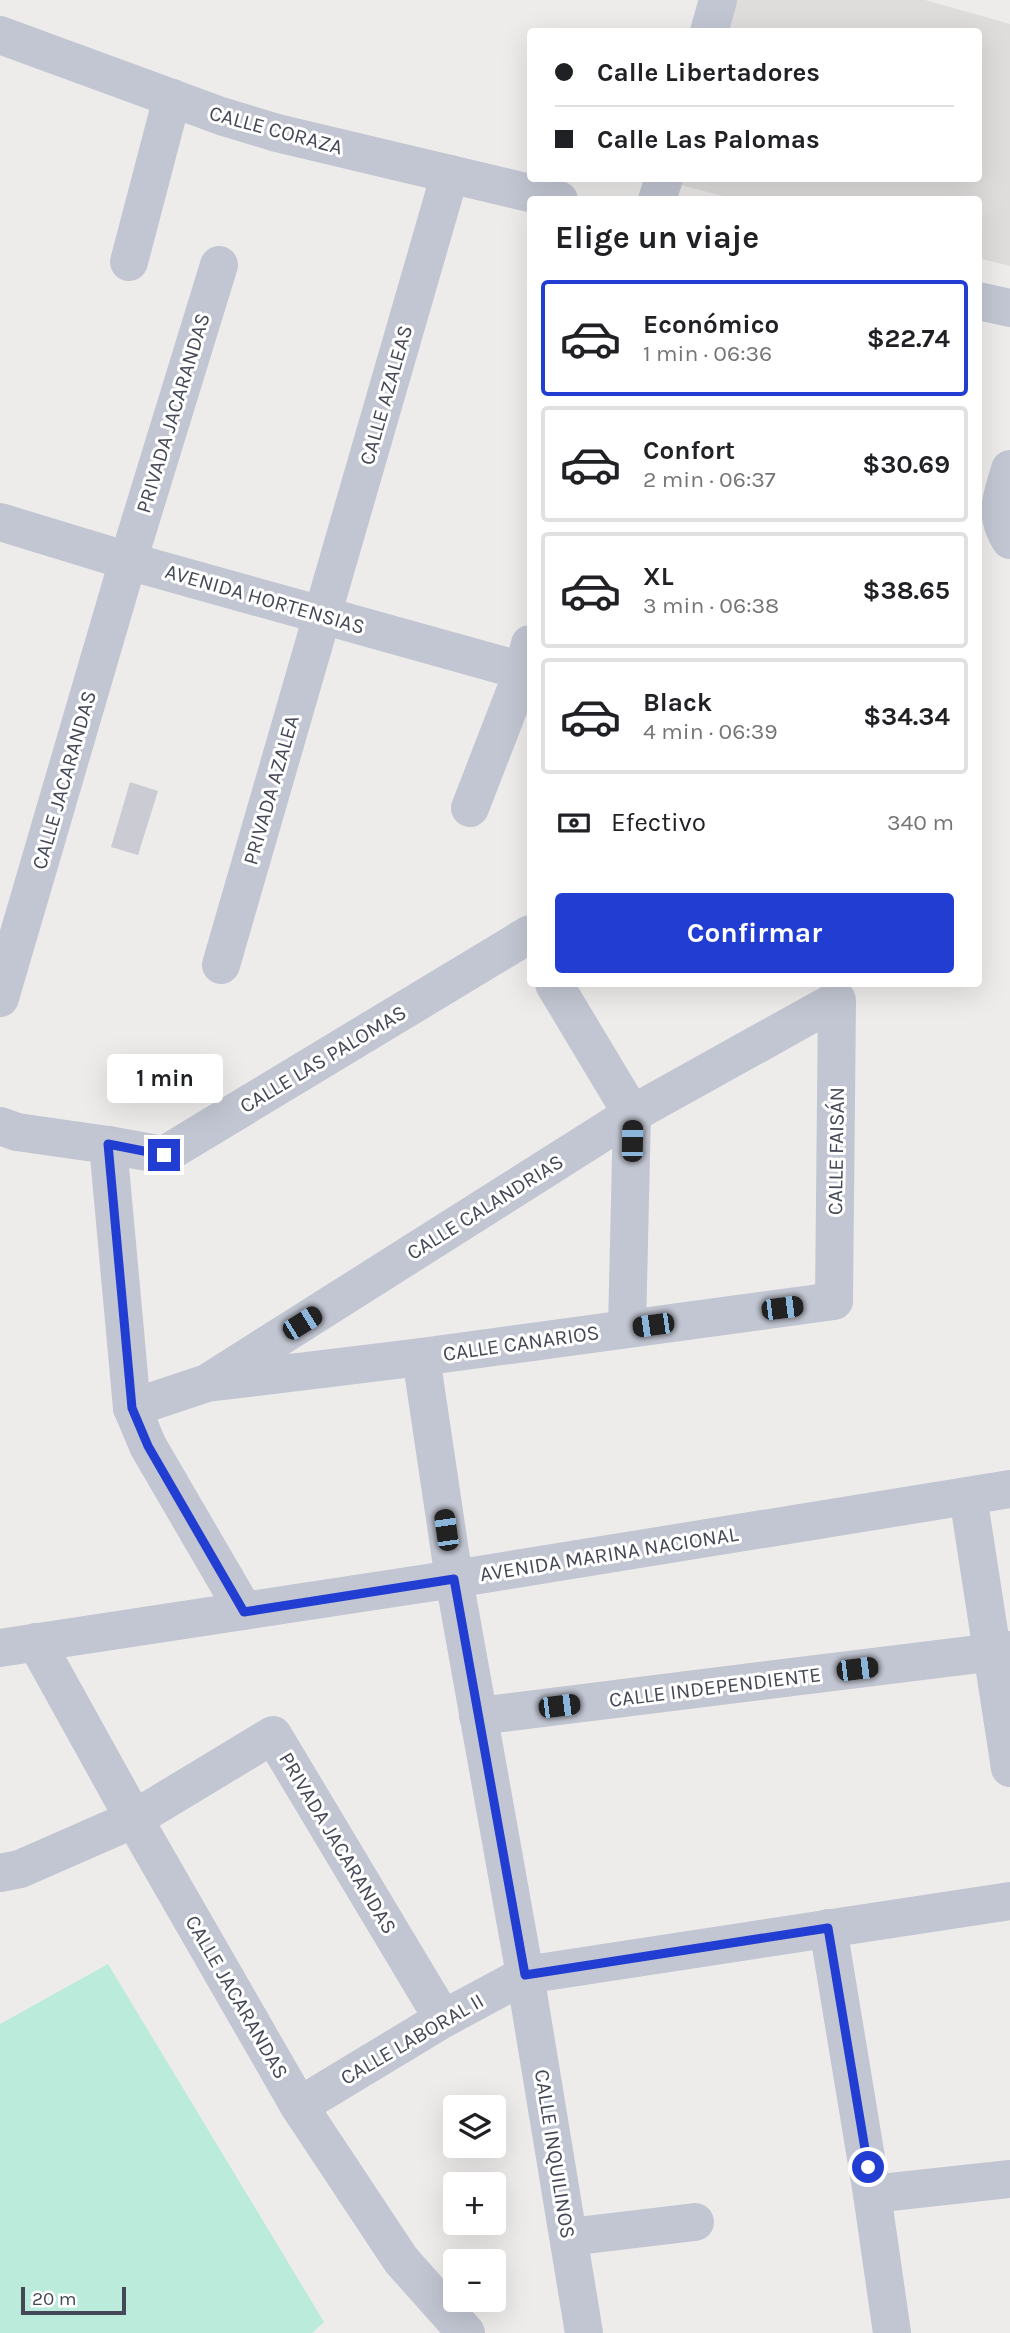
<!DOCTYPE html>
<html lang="es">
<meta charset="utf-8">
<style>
:root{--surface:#fff;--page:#f6f6f6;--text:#202124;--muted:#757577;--line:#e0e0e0;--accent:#223dd1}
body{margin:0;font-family:Karla,sans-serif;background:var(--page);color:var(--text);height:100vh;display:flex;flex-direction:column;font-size:26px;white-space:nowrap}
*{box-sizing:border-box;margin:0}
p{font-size:23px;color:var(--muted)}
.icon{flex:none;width:38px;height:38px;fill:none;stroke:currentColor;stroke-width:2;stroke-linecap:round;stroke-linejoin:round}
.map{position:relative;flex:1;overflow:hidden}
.drawer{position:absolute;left:527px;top:196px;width:455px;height:791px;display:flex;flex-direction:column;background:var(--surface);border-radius:7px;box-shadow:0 7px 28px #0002}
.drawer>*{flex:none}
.hud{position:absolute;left:527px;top:28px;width:455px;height:154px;border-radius:7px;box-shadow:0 7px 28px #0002;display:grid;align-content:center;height:154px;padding:0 28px;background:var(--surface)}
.buttons{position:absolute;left:443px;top:2095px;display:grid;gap:14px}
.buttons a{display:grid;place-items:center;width:63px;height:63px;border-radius:7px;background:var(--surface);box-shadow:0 7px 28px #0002;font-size:35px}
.scale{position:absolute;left:21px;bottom:18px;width:105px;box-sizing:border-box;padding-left:7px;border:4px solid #454957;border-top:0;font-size:19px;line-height:24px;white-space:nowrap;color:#454957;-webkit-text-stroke:5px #fff;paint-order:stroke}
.end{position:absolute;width:32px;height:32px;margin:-16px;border:9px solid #223dd1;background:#fff;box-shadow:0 0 0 4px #fff}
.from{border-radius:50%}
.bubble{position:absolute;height:49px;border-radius:7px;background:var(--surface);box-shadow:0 7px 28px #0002;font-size:23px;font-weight:700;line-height:49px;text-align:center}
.car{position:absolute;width:21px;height:42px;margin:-21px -10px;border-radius:9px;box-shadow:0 0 5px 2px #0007;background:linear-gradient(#222 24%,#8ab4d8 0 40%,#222 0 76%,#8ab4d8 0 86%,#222 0)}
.hud b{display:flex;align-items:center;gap:24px;height:66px;font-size:26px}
.hud b+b{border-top:2px solid var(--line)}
.hud i{width:18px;height:18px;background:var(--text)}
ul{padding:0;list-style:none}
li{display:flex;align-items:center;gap:21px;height:116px;margin:0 14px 10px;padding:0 14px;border:4px solid var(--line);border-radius:7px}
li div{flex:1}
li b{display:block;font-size:26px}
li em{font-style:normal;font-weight:700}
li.active{border-color:var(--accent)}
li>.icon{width:63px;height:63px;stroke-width:1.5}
h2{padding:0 28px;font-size:32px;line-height:84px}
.pay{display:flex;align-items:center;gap:18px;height:77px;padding:0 28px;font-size:26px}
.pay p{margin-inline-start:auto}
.action{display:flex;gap:14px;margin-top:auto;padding:14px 28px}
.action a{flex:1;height:80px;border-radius:7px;background:var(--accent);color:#fff;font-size:28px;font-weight:700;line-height:80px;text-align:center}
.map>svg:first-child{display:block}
.education{fill:#dfdddc}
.green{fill:#baebdb}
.building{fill:#cbccd3}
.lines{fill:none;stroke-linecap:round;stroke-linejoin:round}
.minor{stroke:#c2c6d2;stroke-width:38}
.route{stroke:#223dd1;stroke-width:9}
.labels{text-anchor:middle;stroke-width:6;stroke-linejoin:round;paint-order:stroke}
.street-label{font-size:21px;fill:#454957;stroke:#fff}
</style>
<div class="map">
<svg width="1010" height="2333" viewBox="0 0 1010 2333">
<rect width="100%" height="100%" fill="#eeeceb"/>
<polygon class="education" points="730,0 925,0 1010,24 1010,266 978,258 978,200 738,200 673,183 674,178 978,178 978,32 720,31"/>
<polygon class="green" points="108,1964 324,2322 312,2333 0,2333 0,2024"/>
<polygon class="building" points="130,782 158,791 138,855 111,847"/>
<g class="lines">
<g class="minor">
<polyline points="709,32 718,0"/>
<polyline points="0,35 221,116 277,133 559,200"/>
<polyline points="657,200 664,178"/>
<polyline points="129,262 172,98"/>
<polyline points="978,301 1010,308"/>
<path d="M1010,469c-8,29 -17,43 0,71"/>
<polyline points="0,522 128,561 530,673"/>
<polyline points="470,808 523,671 530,644"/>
<polyline points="221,965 450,174"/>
<polyline points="554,984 632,1114 627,1328"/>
<polyline points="0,998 128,561 219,265"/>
<polyline points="0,1126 17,1132 108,1145 164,1155 530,934"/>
<polyline points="108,1145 132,1408 148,1446 244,1611"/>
<polyline points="421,1357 454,1579 525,1975 584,2333"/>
<polyline points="132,1408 207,1383 632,1114 837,1000 834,1301 421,1357 207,1383"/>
<polyline points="968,1496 1010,1768"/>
<polyline points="36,1642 134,1819 299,2106 401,2260 466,2333"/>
<polyline points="0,1648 454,1579 1010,1489"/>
<polyline points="478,1716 1010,1650"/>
<polyline points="0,1873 20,1869 134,1819 273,1735 443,2019"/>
<polyline points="828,1928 872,2194 892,2333"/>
<polyline points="299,2106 443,2019 525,1975 1010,1901"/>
<polyline points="872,2194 1010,2179"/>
<polyline points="569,2237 695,2222"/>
</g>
</g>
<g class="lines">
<polyline class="route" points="164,1155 108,1144 132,1408 148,1446 244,1612 454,1579 525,1975 828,1928 868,2167"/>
</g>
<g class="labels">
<g class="street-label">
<text transform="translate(276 130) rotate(15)" y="7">CALLE CORAZA</text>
<text transform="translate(386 395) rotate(-74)" y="7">CALLE AZALEAS</text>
<text transform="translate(173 413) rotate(-73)" y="7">PRIVADA JACARANDAS</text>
<text transform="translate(265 599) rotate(16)" y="7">AVENIDA HORTENSIAS</text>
<text transform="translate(64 780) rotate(-74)" y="7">CALLE JACARANDAS</text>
<text transform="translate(271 790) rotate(-74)" y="7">PRIVADA AZALEA</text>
<text transform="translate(323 1059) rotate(-31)" y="7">CALLE LAS PALOMAS</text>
<text transform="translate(836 1151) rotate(-89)" y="7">CALLE FAISÁN</text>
<text transform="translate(485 1207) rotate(-32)" y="7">CALLE CALANDRIAS</text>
<text transform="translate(521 1343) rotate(-8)" y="7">CALLE CANARIOS</text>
<text transform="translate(609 1554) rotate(-9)" y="7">AVENIDA MARINA NACIONAL</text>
<text transform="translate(715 1687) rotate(-7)" y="7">CALLE INDEPENDIENTE</text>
<text transform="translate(338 1843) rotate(59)" y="7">PRIVADA JACARANDAS</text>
<text transform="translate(237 1997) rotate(60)" y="7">CALLE JACARANDAS</text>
<text transform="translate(412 2039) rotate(-30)" y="7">CALLE LABORAL II</text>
<text transform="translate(555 2154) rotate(81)" y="7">CALLE INQUILINOS</text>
</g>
</g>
</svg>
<div class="buttons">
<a><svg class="icon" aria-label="layers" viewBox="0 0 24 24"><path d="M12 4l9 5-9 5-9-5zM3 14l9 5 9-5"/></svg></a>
<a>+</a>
<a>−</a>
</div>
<div class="scale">20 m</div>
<i class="end from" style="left:868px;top:2167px"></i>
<i class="end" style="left:164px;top:1155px"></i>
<div class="bubble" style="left:107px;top:1054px;width:116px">1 min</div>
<i class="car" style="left:632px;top:1141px;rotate:1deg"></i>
<i class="car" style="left:782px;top:1308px;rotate:83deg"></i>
<i class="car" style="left:302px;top:1323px;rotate:58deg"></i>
<i class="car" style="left:653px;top:1325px;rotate:262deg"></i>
<i class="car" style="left:446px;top:1530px;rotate:352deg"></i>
<i class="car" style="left:857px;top:1669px;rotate:83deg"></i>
<i class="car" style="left:559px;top:1706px;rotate:83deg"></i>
<div class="hud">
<b><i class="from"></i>Calle Libertadores</b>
<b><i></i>Calle Las Palomas</b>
</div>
<section class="drawer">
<h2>Elige un viaje</h2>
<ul>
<li class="active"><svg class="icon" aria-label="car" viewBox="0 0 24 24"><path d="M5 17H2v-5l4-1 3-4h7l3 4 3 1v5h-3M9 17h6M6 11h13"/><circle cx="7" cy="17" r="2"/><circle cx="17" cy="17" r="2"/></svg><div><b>Económico</b><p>1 min · 06:36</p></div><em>$22.74</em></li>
<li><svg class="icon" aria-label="car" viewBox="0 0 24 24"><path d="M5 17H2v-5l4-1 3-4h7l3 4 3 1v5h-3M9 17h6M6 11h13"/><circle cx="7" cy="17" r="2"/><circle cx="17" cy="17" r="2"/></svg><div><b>Confort</b><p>2 min · 06:37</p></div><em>$30.69</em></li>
<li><svg class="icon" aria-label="car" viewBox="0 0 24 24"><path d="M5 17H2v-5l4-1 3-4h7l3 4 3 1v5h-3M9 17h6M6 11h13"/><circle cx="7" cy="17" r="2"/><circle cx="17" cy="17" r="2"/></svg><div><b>XL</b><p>3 min · 06:38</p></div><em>$38.65</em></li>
<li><svg class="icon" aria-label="car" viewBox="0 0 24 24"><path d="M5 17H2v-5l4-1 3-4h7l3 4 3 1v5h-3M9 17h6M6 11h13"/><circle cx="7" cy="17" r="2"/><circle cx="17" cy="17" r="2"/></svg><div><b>Black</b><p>4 min · 06:39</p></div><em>$34.34</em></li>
</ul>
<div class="pay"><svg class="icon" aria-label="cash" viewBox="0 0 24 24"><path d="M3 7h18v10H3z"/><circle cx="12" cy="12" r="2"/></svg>Efectivo<p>340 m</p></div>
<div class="action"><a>Confirmar</a></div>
</section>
</div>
